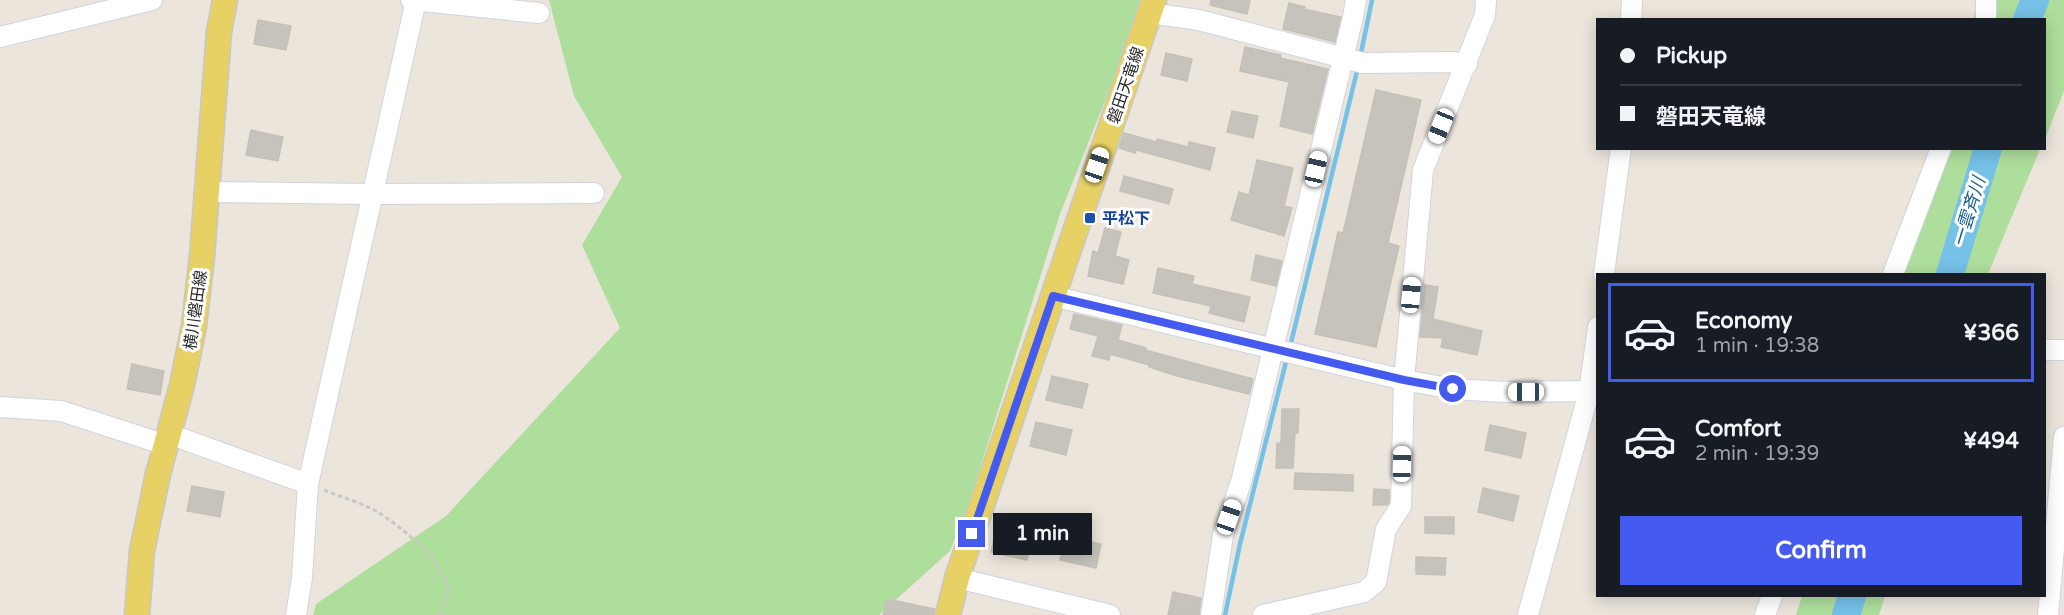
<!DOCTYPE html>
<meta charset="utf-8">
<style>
:root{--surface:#171b24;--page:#20242c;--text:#f1f3f6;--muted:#9ea1a6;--line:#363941;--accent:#455aee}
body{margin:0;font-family:"Varela Round","Noto Sans JP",sans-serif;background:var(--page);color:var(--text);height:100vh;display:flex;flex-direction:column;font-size:22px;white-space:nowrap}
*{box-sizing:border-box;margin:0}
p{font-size:20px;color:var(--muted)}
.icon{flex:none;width:33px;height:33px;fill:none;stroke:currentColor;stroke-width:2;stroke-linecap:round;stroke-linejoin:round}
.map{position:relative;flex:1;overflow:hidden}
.side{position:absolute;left:1596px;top:273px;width:450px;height:324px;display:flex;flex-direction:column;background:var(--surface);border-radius:0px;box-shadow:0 3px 15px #0003}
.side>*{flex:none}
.banner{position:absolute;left:1596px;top:18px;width:450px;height:132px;border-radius:0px;box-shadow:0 3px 15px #0003;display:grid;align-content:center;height:132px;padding:0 24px;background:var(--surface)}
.end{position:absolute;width:27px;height:27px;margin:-14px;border:8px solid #455aee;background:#fff;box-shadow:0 0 0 3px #fff}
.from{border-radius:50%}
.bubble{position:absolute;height:42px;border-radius:0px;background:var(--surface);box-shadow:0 3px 15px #0003;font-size:20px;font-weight:700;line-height:42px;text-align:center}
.car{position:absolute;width:18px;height:36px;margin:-18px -9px;border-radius:8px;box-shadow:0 0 4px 2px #0007;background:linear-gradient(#fff 24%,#345 0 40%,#fff 0 76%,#345 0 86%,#fff 0)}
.banner b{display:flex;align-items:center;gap:21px;height:57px;font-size:22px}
.banner b+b{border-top:2px solid var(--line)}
.banner i{width:15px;height:15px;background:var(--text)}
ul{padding:10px 0 0;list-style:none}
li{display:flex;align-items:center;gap:18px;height:99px;margin:0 12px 9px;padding:0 12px;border:3px solid transparent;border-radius:0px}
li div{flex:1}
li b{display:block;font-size:22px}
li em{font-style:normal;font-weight:700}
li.on{border-color:var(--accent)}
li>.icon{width:54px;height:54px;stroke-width:1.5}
.action{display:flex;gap:12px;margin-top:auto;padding:12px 24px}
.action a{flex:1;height:69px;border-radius:0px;background:var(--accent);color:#fff;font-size:24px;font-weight:700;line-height:69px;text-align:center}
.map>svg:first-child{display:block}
.green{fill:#aede9c}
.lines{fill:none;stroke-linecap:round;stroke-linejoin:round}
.stream{stroke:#75c1e7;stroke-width:4.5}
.river{stroke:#75c1e7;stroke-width:28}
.building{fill:#c6c2bc;stroke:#c6c1b6;stroke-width:1.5}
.minor-casing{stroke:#d1d3e1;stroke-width:22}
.major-casing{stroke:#c7c7c7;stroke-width:27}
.path{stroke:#c7c7c7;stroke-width:3;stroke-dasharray:4.5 3;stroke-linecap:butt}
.minor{stroke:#fff;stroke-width:20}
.major{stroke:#e8d164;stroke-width:24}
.route{stroke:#455aee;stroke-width:8}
.transit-dot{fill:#1a4fb4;stroke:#fff;stroke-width:2}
.labels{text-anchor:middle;stroke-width:6;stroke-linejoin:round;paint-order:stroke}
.street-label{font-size:16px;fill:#292929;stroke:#fff}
.transit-label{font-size:16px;font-weight:bold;fill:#164399;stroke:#fff;text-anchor:start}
.water-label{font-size:18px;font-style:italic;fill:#155f91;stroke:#fff}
</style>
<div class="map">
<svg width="2064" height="615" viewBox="0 0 2064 615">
<rect width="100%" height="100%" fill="#ebe5dc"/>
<g class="green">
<polygon points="549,0 1145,0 1060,214 968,506 950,551 879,615 313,615 316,604 446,516 620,328 582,245 622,177 574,96"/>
<polygon points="1978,0 2064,0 2064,91 2045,139 2044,20 1973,20"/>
<polygon points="1938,149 2040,149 1988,274 1905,274"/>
<polygon points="1802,596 1885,596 1879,615 1796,615"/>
</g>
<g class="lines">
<g class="stream">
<polyline points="1360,58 1372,0"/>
<polyline points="1290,347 1358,67"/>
<polyline points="1225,615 1240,544 1287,358"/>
</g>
<g class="river">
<polyline points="2027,20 2035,0"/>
<polyline points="1950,274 1988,148"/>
<polyline points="1846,615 1852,596"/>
</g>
</g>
<g class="building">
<polygon points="1211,0 1250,0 1247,14 1210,5"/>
<polygon points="1289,3 1305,7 1304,9 1341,17 1335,42 1283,29"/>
<polygon points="258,20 291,26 286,50 254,44"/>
<polygon points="1245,47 1281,55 1280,58 1328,69 1312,134 1280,126 1289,82 1240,71"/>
<polygon points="1166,53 1192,59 1187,81 1161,75"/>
<polygon points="1376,90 1421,100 1388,243 1399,246 1376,347 1315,334 1338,232 1343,233"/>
<polygon points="1232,111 1258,116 1253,138 1227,132"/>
<polygon points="251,130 283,137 278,161 246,155"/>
<polygon points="1124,133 1157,142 1157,139 1188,147 1189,142 1215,148 1210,170 1136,150 1135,153 1119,148"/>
<polygon points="1257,160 1293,168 1284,206 1292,208 1284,236 1231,220 1239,192 1249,195"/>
<polygon points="1124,176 1173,189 1169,204 1120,191"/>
<polygon points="1105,228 1121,232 1115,256 1129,260 1123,284 1088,276 1093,251 1098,253"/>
<polygon points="1256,255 1282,261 1276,286 1251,280"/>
<polygon points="1158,268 1194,276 1192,284 1250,297 1244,322 1209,313 1211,306 1153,293"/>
<polygon points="1425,285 1438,287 1433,319 1482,331 1477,355 1441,347 1443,338 1420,337"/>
<polygon points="1074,314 1122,325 1118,340 1146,348 1145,350 1253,379 1249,394 1177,376 1149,367 1149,365 1110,354 1109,360 1092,356 1098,336 1070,329"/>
<polygon points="132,364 164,371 160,395 127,389"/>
<polygon points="1052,376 1088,384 1082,408 1046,400"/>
<polygon points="1282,409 1299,409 1298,433 1295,433 1293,468 1276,468 1277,443 1281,444"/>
<polygon points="1036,422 1072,430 1066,455 1030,446"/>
<polygon points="1490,425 1526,433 1521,458 1485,450"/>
<polygon points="1295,473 1353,475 1353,491 1294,489"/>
<polygon points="192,486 224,492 220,517 187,511"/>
<polygon points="1483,488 1519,496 1513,521 1478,512"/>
<polygon points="1374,489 1389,490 1389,502 1387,505 1373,505"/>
<polygon points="1425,517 1454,517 1454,534 1425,533"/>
<polygon points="997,527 1033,535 1027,560 991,552"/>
<polygon points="1066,536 1101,544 1096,568 1060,560"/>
<polygon points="1416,557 1446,558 1445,575 1416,574"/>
<polygon points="1173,592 1201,598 1199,615 1168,615"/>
<polygon points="887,599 935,609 934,615 883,615"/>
</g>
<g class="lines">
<defs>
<g id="minor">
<polyline points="411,0 539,13"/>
<polyline points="1986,0 1986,20"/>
<polyline points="1149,13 1199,20 1363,63 1452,62 1467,64"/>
<polyline points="1631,20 1632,0"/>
<polyline points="0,37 152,0"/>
<polyline points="206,192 373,194 594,193"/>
<polyline points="1604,274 1621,148"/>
<polyline points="1893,274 1941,148"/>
<polyline points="1053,296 1404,380 1453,389 1505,392 1598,391"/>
<polyline points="2044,350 2064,350"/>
<polyline points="0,407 61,411 166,445"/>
<polyline points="169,434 308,484"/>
<polyline points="957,578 1110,615"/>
<polyline points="296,615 302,578 308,484 416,0"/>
<polyline points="1211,615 1223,535 1241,482 1353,17 1356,0"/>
<polyline points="1263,615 1364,592 1376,582 1386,529 1401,506 1404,380 1423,170 1485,15 1486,0"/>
<polyline points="1528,615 1589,392 1598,327"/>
<polyline points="1765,615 1772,596"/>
<polyline points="2048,615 2064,437"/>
</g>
<g id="major">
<polyline points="137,615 142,551 158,474 182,385 194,326 202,256 219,32 225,0"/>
<polyline points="948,615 957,578 1154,0"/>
</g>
</defs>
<use href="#minor" class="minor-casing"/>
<use href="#major" class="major-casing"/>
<path class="path" d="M324,490c16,7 36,12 52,21 23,14 72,52 72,82 -1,6 -5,15 -7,22"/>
<use href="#minor" class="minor"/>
<use href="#major" class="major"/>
</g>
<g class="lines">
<polyline class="route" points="972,534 1053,296 1404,380 1453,389"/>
</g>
<rect class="transit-dot" x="1084" y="212" width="12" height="12" rx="3"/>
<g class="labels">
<g class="street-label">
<text transform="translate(1125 85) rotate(-71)" y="6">磐田天竜線</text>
<text transform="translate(195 310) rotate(-82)" y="6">横川磐田線</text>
</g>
<g class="transit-label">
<text x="1102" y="224">平松下</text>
</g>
<g class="water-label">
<text transform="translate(1969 212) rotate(-73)" y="6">一雲斉川</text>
</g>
</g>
</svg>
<i class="end from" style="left:1453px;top:389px"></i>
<i class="end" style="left:972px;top:534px"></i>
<div class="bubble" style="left:993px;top:513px;width:99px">1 min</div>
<i class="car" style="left:1441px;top:126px;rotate:202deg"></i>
<i class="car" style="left:1097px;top:165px;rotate:19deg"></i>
<i class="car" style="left:1316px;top:169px;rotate:13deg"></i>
<i class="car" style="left:1411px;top:295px;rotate:5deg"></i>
<i class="car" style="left:1526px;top:392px;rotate:270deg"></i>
<i class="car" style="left:1402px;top:464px;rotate:1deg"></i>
<i class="car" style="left:1229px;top:517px;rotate:19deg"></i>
<div class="banner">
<b><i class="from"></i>Pickup</b>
<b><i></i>磐田天竜線</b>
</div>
<section class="side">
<ul>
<li class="on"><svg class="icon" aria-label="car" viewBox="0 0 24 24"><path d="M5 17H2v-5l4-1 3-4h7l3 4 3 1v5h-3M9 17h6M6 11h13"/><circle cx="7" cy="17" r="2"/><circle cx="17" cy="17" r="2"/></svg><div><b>Economy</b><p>1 min · 19:38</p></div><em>¥366</em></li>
<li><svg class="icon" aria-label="car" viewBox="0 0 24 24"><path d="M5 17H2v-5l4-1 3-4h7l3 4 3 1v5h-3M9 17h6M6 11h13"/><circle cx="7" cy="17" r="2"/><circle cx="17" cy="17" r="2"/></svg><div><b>Comfort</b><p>2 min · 19:39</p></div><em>¥494</em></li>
</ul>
<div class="action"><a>Confirm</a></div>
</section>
</div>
